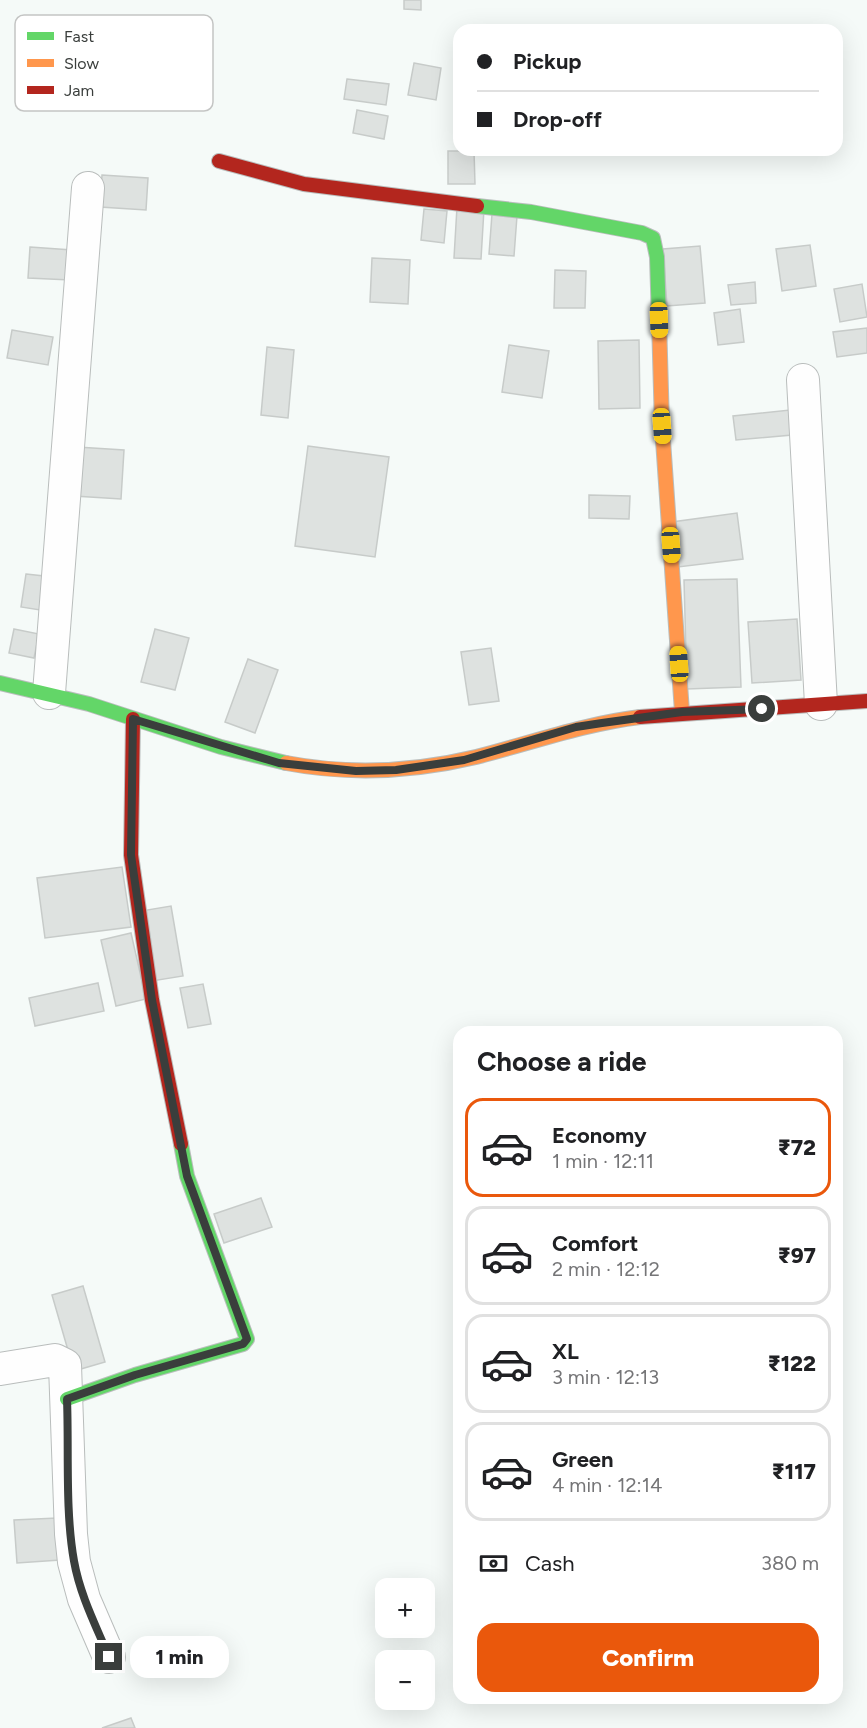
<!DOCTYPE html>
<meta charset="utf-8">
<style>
:root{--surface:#fff;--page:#f2f2f2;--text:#202124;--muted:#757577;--line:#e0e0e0;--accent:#ea580c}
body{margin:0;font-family:Figtree,sans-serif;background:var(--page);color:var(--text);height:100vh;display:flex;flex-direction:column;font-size:22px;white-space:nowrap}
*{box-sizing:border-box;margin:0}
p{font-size:20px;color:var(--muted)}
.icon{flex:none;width:33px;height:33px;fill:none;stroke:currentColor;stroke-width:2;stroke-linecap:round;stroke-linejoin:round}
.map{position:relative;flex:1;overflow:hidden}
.drawer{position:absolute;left:453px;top:1026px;width:390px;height:678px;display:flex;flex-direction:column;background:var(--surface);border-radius:18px;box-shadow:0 6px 24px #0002}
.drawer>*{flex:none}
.guide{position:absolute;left:453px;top:24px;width:390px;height:132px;border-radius:18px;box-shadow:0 6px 24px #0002;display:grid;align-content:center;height:132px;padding:0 24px;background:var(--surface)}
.controls{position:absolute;left:375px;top:1578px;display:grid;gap:12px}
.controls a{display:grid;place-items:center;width:60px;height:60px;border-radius:12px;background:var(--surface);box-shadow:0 6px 24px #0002;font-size:30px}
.end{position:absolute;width:27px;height:27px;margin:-14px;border:8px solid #3a3e3c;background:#fff;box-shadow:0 0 0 3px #fff}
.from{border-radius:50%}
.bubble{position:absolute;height:42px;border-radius:18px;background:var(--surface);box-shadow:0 6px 24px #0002;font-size:20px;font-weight:800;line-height:42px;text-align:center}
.car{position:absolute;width:18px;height:36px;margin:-18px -9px;border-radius:8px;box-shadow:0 0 4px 2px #0007;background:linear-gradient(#f5c518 24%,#345 0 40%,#f5c518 0 76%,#345 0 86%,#f5c518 0)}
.guide b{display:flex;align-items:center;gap:21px;height:57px;font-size:22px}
.guide b+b{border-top:2px solid var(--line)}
.guide i{width:15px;height:15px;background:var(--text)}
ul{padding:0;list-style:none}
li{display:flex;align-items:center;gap:18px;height:99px;margin:0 12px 9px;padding:0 12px;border:3px solid var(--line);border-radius:18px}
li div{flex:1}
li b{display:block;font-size:22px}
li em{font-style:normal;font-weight:800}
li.on{border-color:var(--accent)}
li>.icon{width:54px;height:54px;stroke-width:1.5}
h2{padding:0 24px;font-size:27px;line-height:72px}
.pay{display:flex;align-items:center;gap:15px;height:66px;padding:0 24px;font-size:22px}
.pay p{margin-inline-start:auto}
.primary-button{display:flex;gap:12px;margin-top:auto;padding:12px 24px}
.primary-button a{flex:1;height:69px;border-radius:18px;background:var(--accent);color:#fff;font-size:24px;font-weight:800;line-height:69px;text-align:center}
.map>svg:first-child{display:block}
.building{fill:#dee2e0;stroke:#c7cbc9;stroke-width:1.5}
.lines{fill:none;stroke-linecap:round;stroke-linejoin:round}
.street-casing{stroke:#b9bdbc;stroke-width:34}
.fast-casing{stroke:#b9bdbc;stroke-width:16}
.slow-casing{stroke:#b9bdbc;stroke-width:16}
.jam-casing{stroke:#b9bdbc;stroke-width:16}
.street{stroke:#fefefe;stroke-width:32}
.fast{stroke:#63d668;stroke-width:14}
.slow{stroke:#ff974d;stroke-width:14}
.jam{stroke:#b3261e;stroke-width:14}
.route{stroke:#3a3e3c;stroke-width:8}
.key{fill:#fff;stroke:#c4c5c4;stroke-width:1.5}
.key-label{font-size:16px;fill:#3a3e3c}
</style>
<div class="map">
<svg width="867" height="1728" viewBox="0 0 867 1728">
<rect width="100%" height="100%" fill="#f5faf8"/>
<g class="building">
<polygon points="404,0 421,0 421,10 404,9"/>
<polygon points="414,63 441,68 436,100 408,95"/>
<polygon points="347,79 389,84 386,105 344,99"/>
<polygon points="357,110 388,116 384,139 353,133"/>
<polygon points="448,151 474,151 475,184 448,184"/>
<polygon points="102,175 148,178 146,210 100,207"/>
<polygon points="457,207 484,209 481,259 454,258"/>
<polygon points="424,209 447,211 444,243 421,240"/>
<polygon points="492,214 517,216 514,256 489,254"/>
<polygon points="810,245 816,286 782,291 776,249"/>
<polygon points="700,246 705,303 667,306 663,249"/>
<polygon points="30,247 72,250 70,280 28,278"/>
<polygon points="372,258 410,260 408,304 370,302"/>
<polygon points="555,270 586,271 585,308 554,308"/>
<polygon points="755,282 756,303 731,305 728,285"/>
<polygon points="862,284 867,317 840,322 834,289"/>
<polygon points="740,309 744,342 718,345 714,313"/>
<polygon points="867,328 867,353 837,357 833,332"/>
<polygon points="12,330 53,337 48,365 7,358"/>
<polygon points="639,340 640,408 599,409 598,341"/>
<polygon points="509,345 549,351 542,398 502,392"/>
<polygon points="267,347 294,350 288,418 261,415"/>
<polygon points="790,410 792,435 736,440 733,416"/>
<polygon points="308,446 389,457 375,557 295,546"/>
<polygon points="77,447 124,450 121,499 74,496"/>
<polygon points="589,495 630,496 629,519 589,518"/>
<polygon points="737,513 743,559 678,567 672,522"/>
<polygon points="26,574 44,576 40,610 21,607"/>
<polygon points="737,579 741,687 687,689 684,580"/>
<polygon points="797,619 801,680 752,683 748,622"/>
<polygon points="14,629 39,634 34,658 9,653"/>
<polygon points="155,629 189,638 175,690 141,682"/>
<polygon points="491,648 499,701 469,705 461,652"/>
<polygon points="248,659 278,670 255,733 225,722"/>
<polygon points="122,867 131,927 45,938 37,878"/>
<polygon points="171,906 183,976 152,981 141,911"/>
<polygon points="131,933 146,999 116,1006 101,940"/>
<polygon points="98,983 104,1011 35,1026 29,998"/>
<polygon points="203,984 211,1024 188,1028 180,988"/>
<polygon points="261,1198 272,1227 224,1243 214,1214"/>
<polygon points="83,1286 105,1362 74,1371 52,1295"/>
<polygon points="57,1518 60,1560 17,1563 14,1520"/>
<polygon points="131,1718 135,1728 102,1728"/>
</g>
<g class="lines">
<defs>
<g id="street">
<polyline points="803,380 821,704"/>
<polyline points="49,693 88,188"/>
<polyline points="0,1369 55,1360 65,1365 71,1534 74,1562 84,1599 109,1657"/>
</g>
<g id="fast">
<polyline points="477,206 531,212 642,233 653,238 657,257 659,320"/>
<polyline points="0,683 89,704 221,747 286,763"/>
<polyline points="67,1399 135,1375 243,1344 247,1339 187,1176 181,1144"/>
</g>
<g id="slow">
<polyline points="659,320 662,426 682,712"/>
<path d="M286,763c63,12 127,9 190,-6 55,-14 107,-33 164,-40"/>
</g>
<g id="jam">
<polyline points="219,161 304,184 477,206"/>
<polyline points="640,717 867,701"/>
<polyline points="133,719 131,855 152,1000 181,1144"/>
</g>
</defs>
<use href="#street" class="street-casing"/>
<use href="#fast" class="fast-casing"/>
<use href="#slow" class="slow-casing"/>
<use href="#jam" class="jam-casing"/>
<use href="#street" class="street"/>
<use href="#fast" class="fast"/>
<use href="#slow" class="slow"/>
<use href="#jam" class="jam"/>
</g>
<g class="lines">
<path class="route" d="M109,1657c-13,-31 -29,-62 -35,-96 -9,-50 -5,-111 -7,-162l68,-24 108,-31 4,-5 -60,-163 -35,-176 -21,-145 2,-136 146,44 77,8 40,-1 68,-10 112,-33 26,-4 80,-11 80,-3"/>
</g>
<rect x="15" y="15" width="198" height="96" rx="9" class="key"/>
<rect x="27" y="32" width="27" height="8" fill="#63d668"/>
<rect x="27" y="59" width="27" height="8" fill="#ff974d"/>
<rect x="27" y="86" width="27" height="8" fill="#b3261e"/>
<g class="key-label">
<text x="64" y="42">Fast</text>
<text x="64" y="69">Slow</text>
<text x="64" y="96">Jam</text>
</g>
</svg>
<div class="controls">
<a>+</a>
<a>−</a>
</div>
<i class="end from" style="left:762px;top:709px"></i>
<i class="end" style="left:109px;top:1657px"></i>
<div class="bubble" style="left:130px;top:1636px;width:99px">1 min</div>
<i class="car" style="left:659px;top:320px;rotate:178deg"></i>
<i class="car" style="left:662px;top:426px;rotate:176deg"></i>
<i class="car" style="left:671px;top:545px;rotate:176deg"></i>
<i class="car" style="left:679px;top:664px;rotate:356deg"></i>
<div class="guide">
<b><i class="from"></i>Pickup</b>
<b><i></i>Drop-off</b>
</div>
<section class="drawer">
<h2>Choose a ride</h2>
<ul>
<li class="on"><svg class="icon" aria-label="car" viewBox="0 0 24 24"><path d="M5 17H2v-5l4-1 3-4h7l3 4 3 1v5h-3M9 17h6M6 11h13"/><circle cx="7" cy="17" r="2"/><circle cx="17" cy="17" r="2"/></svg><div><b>Economy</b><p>1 min · 12:11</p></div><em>₹72</em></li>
<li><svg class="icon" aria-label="car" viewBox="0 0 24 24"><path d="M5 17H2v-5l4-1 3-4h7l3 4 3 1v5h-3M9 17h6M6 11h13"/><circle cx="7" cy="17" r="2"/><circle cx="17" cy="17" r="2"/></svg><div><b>Comfort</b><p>2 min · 12:12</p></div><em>₹97</em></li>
<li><svg class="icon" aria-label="car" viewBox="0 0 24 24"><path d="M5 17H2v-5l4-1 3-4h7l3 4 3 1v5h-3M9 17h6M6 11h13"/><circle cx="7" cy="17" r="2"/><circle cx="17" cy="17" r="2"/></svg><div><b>XL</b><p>3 min · 12:13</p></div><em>₹122</em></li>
<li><svg class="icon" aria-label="car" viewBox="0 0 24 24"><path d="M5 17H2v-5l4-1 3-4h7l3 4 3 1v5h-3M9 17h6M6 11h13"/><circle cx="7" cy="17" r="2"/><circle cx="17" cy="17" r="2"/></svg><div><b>Green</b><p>4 min · 12:14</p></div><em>₹117</em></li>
</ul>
<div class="pay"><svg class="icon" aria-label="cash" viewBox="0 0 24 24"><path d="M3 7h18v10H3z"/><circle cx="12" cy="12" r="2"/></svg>Cash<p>380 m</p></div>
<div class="primary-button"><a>Confirm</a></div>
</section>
</div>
